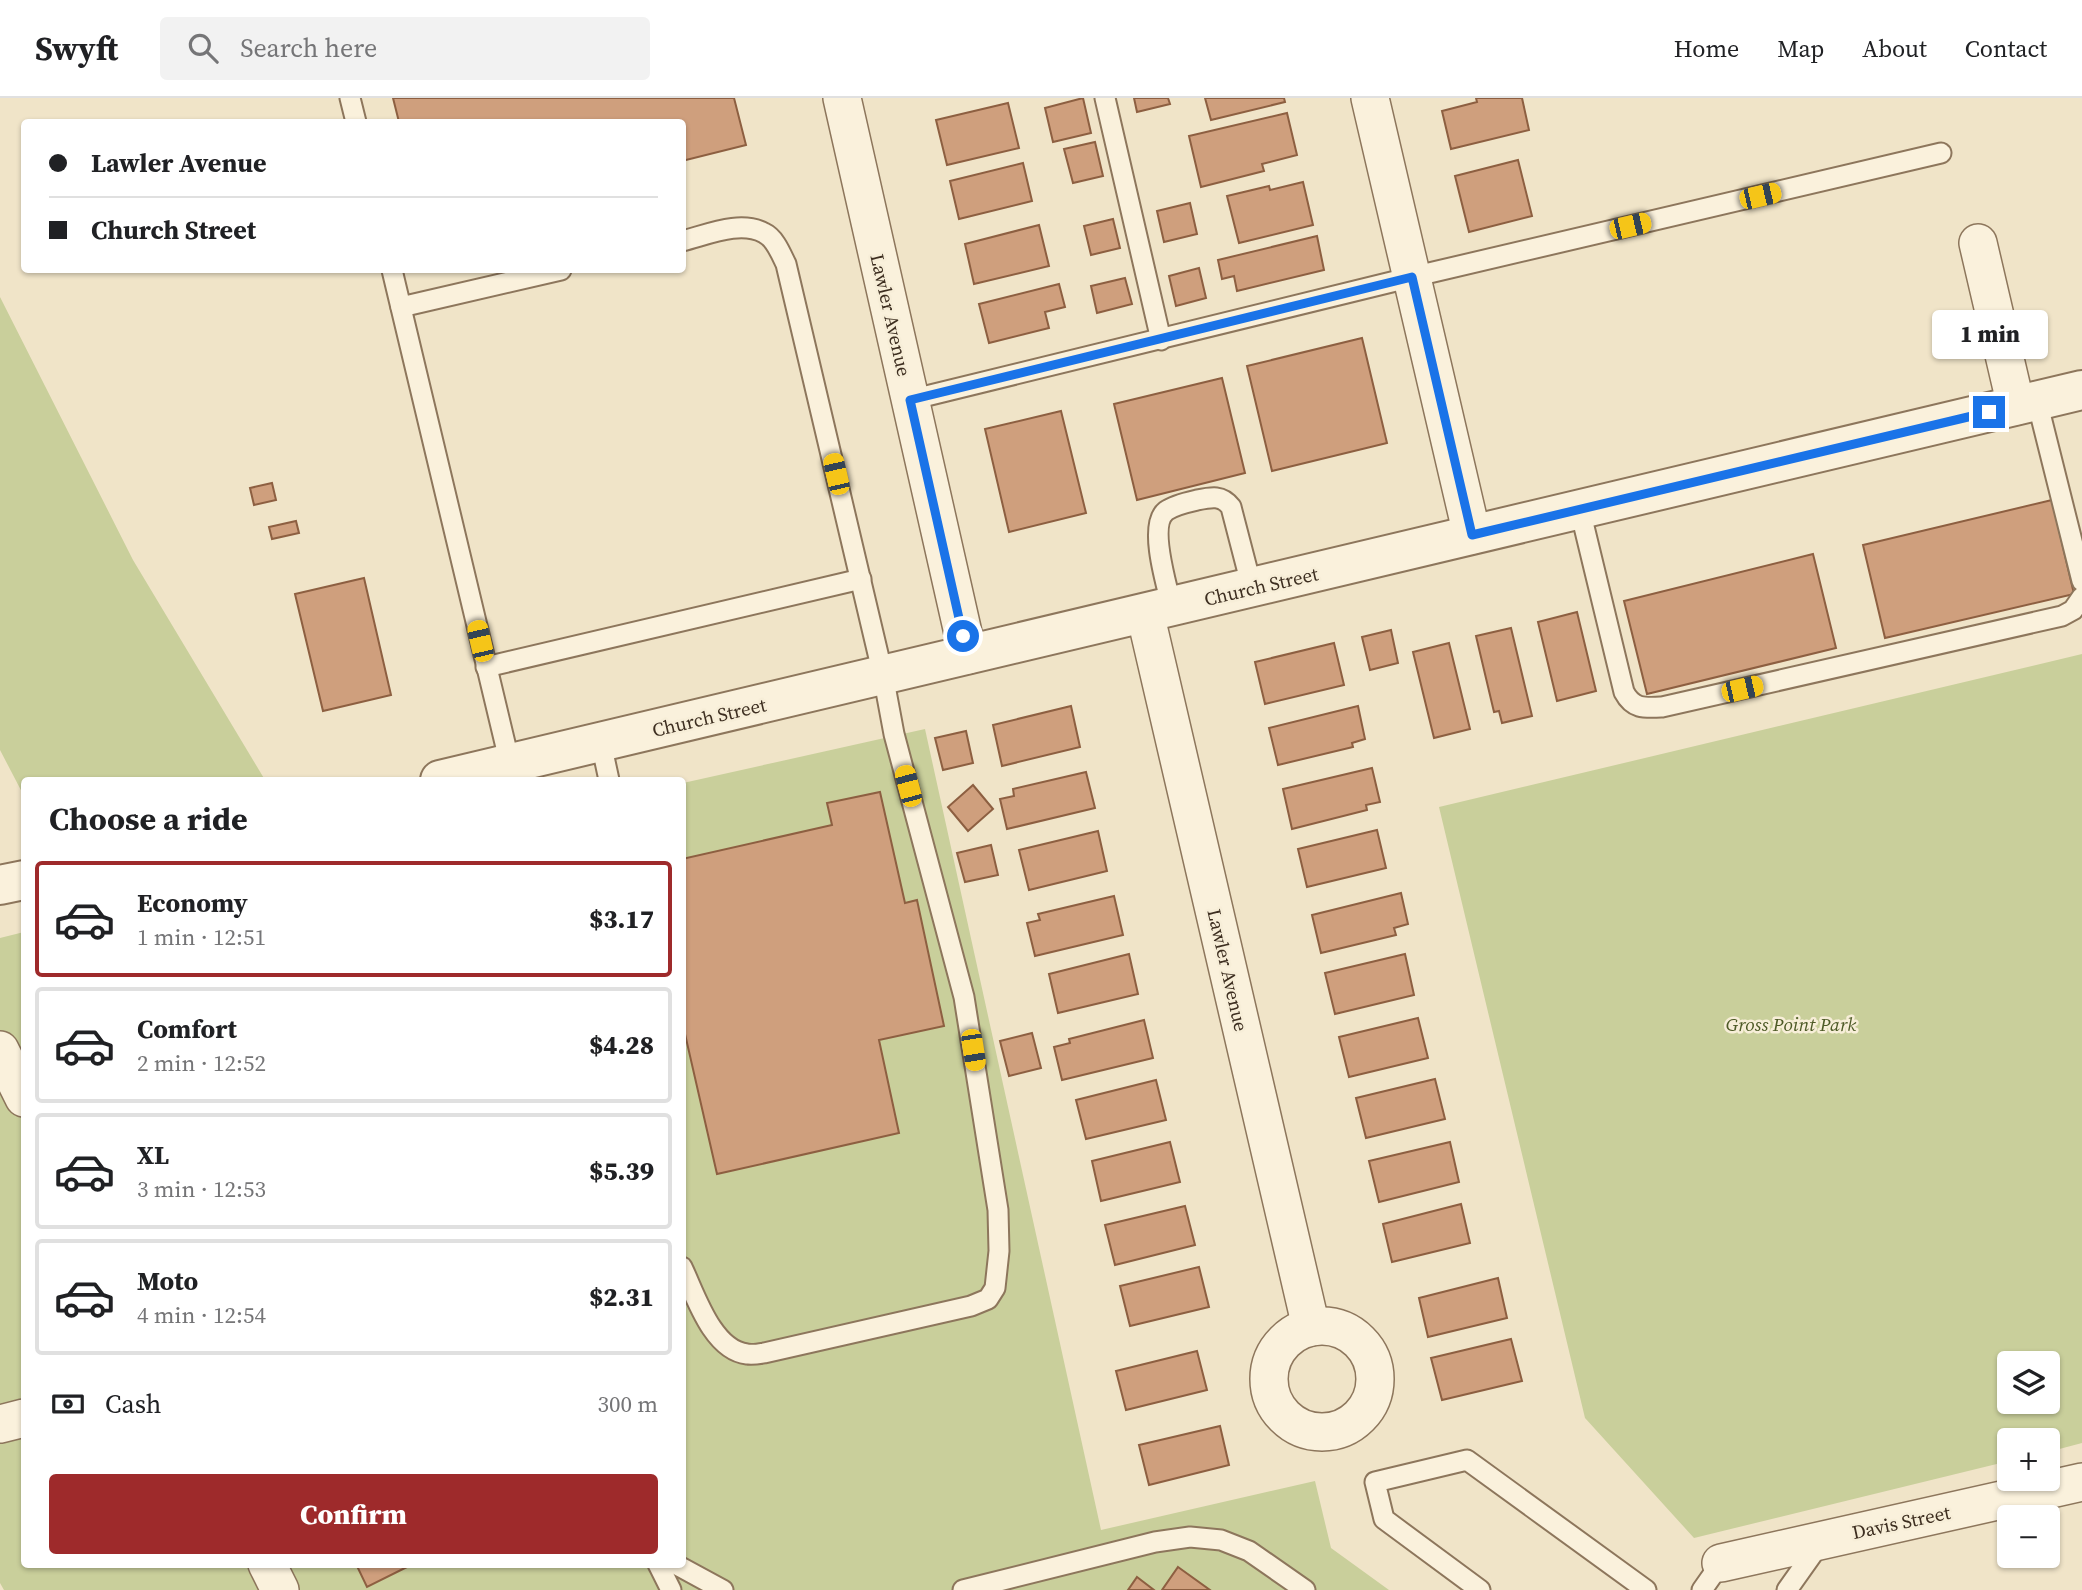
<!DOCTYPE html>
<meta charset="utf-8">
<style>
:root{--surface:#fff;--page:#f2f2f2;--text:#202124;--muted:#757577;--line:#e0e0e0;--accent:#9e2a2b}
body{margin:0;font-family:"Source Serif 4",serif;background:var(--page);color:var(--text);height:100vh;display:flex;flex-direction:column;font-size:26px;white-space:nowrap}
*{box-sizing:border-box;margin:0}
p{font-size:23px;color:var(--muted)}
.icon{flex:none;width:38px;height:38px;fill:none;stroke:currentColor;stroke-width:2;stroke-linecap:round;stroke-linejoin:round}
.map{position:relative;flex:1;overflow:hidden}
.sheet{position:absolute;left:21px;top:679px;width:665px;height:791px;display:flex;flex-direction:column;background:var(--surface);border-radius:7px;box-shadow:0 2px 5px #0004}
.sheet>*{flex:none}
.banner{position:absolute;left:21px;top:21px;width:665px;height:154px;border-radius:7px;box-shadow:0 2px 5px #0004;display:grid;align-content:center;height:154px;padding:0 28px;background:var(--surface)}
.tools{position:absolute;left:1997px;top:1253px;display:grid;gap:14px}
.tools a{display:grid;place-items:center;width:63px;height:63px;border-radius:7px;background:var(--surface);box-shadow:0 2px 5px #0004;font-size:35px}
.end{position:absolute;width:32px;height:32px;margin:-16px;border:9px solid #1a73e8;background:#fff;box-shadow:0 0 0 4px #fff}
.from{border-radius:50%}
.bubble{position:absolute;height:49px;border-radius:7px;background:var(--surface);box-shadow:0 2px 5px #0004;font-size:23px;font-weight:800;line-height:49px;text-align:center}
.car{position:absolute;width:21px;height:42px;margin:-21px -10px;border-radius:9px;box-shadow:0 0 5px 2px #0007;background:linear-gradient(#f5c518 24%,#345 0 40%,#f5c518 0 76%,#345 0 86%,#f5c518 0)}
.banner b{display:flex;align-items:center;gap:24px;height:66px;font-size:26px}
.banner b+b{border-top:2px solid var(--line)}
.banner i{width:18px;height:18px;background:var(--text)}
ul{padding:0;list-style:none}
li{display:flex;align-items:center;gap:21px;height:116px;margin:0 14px 10px;padding:0 14px;border:4px solid var(--line);border-radius:7px}
li div{flex:1}
li b{display:block;font-size:26px}
li em{font-style:normal;font-weight:800}
li.current{border-color:var(--accent)}
li>.icon{width:63px;height:63px;stroke-width:1.5}
h2{padding:0 28px;font-size:32px;line-height:84px}
.pay{display:flex;align-items:center;gap:18px;height:77px;padding:0 28px;font-size:26px}
.pay p{margin-inline-start:auto}
.button{display:flex;gap:14px;margin-top:auto;padding:14px 28px}
.button a{flex:1;height:80px;border-radius:7px;background:var(--accent);color:#fff;font-size:28px;font-weight:800;line-height:80px;text-align:center}
header{display:flex;align-items:center;gap:42px;box-sizing:border-box;height:98px;padding:0 35px;background:var(--surface);border-bottom:2px solid var(--line)}
header strong{font-size:33px}
nav{display:flex;gap:38px;margin-inline-start:auto;font-size:24px}
.search{width:490px;height:63px;background:var(--page);display:flex;align-items:center;gap:18px;box-sizing:border-box;padding:0 24px;border-radius:7px;color:var(--muted);font-size:26px}
.map>svg:first-child{display:block}
.green{fill:#c9cf9b;fill-rule:evenodd}
.building{fill:#cf9f7d;stroke:#8d5f41;stroke-width:2}
.lines{fill:none;stroke-linecap:round;stroke-linejoin:round}
.service-casing{stroke:#8d765c;stroke-width:23}
.minor-casing{stroke:#8d765c;stroke-width:40}
.tertiary-casing{stroke:#8d765c;stroke-width:42}
.service{stroke:#faf1dc;stroke-width:19}
.minor{stroke:#faf1dc;stroke-width:37}
.tertiary{stroke:#faf1dc;stroke-width:38}
.route{stroke:#1a73e8;stroke-width:9}
.labels{text-anchor:middle;stroke-width:5;stroke-linejoin:round;paint-order:stroke}
.street-label{font-size:19px;fill:#3d2e20;stroke:#f7eed8}
.park-label{font-size:19px;font-style:italic;fill:#4d5a26;stroke:#f7eed8}
</style>
<header>
<strong>Swyft</strong>
<div class="search"><svg class="icon" aria-label="search" viewBox="0 0 24 24"><circle cx="10" cy="10" r="6"/><path d="M15 15l6 6"/></svg>Search here</div>
<nav><a>Home</a><a>Map</a><a>About</a><a>Contact</a></nav>
</header>
<div class="map">
<svg width="2082" height="1492" viewBox="0 0 2082 1492">
<rect width="100%" height="100%" fill="#f0e4c8"/>
<g class="green">
<polygon points="0,199 133,462 265,682 24,682 24,698 0,652"/>
<path d="M2082,556v789l-34,9v-12h-39v21l-315,77 -109,-120 -146,-611zM2048,1265v39h-39v-39z"/>
<polygon points="925,631 1101,1432 1315,1383 1331,1450 1389,1492 4,1492 0,1485 0,840 24,834 24,1466 682,1466 683,685"/>
</g>
<g class="building">
<polygon points="393,0 734,0 746,47 682,63 682,24 399,24"/>
<polygon points="1083,0 1091,35 1053,44 1045,10"/>
<polygon points="1134,0 1168,0 1170,6 1137,14"/>
<polygon points="1205,0 1284,0 1285,4 1211,22"/>
<polygon points="1476,0 1522,0 1529,32 1451,51 1442,13 1477,4"/>
<polygon points="1008,5 1019,50 947,67 936,22"/>
<polygon points="1287,15 1297,57 1262,66 1264,73 1201,89 1189,38"/>
<polygon points="1095,44 1103,78 1073,85 1064,51"/>
<polygon points="1518,62 1532,118 1469,134 1455,78"/>
<polygon points="1023,65 1032,103 959,121 950,83"/>
<polygon points="1303,84 1313,127 1239,145 1227,98 1269,88 1270,92"/>
<polygon points="1190,105 1197,136 1164,144 1157,113"/>
<polygon points="1113,121 1120,150 1091,157 1084,128"/>
<polygon points="1039,127 1049,168 974,186 965,146"/>
<polygon points="1317,138 1324,172 1237,193 1234,178 1222,181 1218,162"/>
<polygon points="1199,170 1206,200 1176,208 1169,178"/>
<polygon points="1125,180 1132,206 1097,215 1091,188"/>
<polygon points="1059,186 1065,209 1045,214 1049,230 989,245 979,206"/>
<polygon points="1362,240 1387,345 1272,373 1247,268"/>
<polygon points="1222,280 1245,375 1137,402 1114,306"/>
<polygon points="1061,313 1086,415 1009,434 985,331"/>
<polygon points="272,385 276,402 254,407 250,390"/>
<polygon points="2052,402 2074,496 1885,540 1863,447"/>
<polygon points="296,423 299,435 272,441 269,429"/>
<polygon points="1813,456 1836,550 1647,596 1624,503"/>
<polygon points="364,480 391,597 323,613 295,496"/>
<polygon points="1577,514 1596,593 1557,603 1538,524"/>
<polygon points="1511,530 1532,618 1502,625 1499,613 1494,614 1476,538"/>
<polygon points="1391,532 1398,565 1370,572 1362,539"/>
<polygon points="1334,545 1344,587 1265,606 1255,564"/>
<polygon points="1449,545 1470,631 1434,640 1413,554"/>
<polygon points="1071,608 1080,649 1002,668 993,627"/>
<polygon points="1358,608 1365,641 1352,645 1353,649 1278,667 1269,630"/>
<polygon points="966,633 973,665 943,672 935,640"/>
<polygon points="1372,670 1380,704 1366,707 1367,712 1292,731 1283,691"/>
<polygon points="1086,674 1095,710 1007,731 1000,701 1014,698 1013,691"/>
<polygon points="973,687 993,711 968,733 948,709"/>
<polygon points="880,694 905,805 917,802 944,928 879,942 899,1035 717,1076 682,923 682,761 832,727 827,705"/>
<polygon points="1377,732 1386,770 1307,789 1298,751"/>
<polygon points="1098,733 1107,773 1029,792 1019,752"/>
<polygon points="991,747 998,777 965,784 957,755"/>
<polygon points="1401,795 1408,826 1394,830 1396,837 1321,855 1312,817"/>
<polygon points="1114,798 1123,837 1035,858 1027,825 1040,822 1038,816"/>
<polygon points="1129,856 1138,896 1058,915 1049,876"/>
<polygon points="1405,856 1414,897 1335,916 1325,875"/>
<polygon points="1418,920 1428,960 1349,979 1339,939"/>
<polygon points="1144,922 1153,960 1062,982 1054,949 1070,945 1069,941"/>
<polygon points="1032,935 1041,970 1009,978 1000,943"/>
<polygon points="1435,981 1445,1021 1366,1040 1356,1000"/>
<polygon points="1156,982 1166,1022 1086,1041 1076,1002"/>
<polygon points="1170,1044 1180,1084 1101,1103 1092,1063"/>
<polygon points="1450,1044 1459,1084 1379,1104 1369,1063"/>
<polygon points="1461,1106 1470,1145 1392,1164 1383,1126"/>
<polygon points="1185,1108 1195,1147 1115,1167 1105,1127"/>
<polygon points="1199,1169 1209,1209 1130,1228 1120,1188"/>
<polygon points="1498,1180 1507,1220 1428,1239 1419,1200"/>
<polygon points="1511,1241 1522,1283 1442,1302 1431,1260"/>
<polygon points="1197,1253 1207,1292 1126,1312 1116,1273"/>
<polygon points="1220,1328 1229,1367 1149,1387 1139,1347"/>
<polygon points="356,1466 413,1466 367,1489"/>
<polygon points="1178,1469 1210,1492 1162,1492"/>
<polygon points="1137,1479 1154,1492 1128,1492"/>
</g>
<g class="lines">
<defs>
<g id="service">
<polyline points="350,0 356,24"/>
<polyline points="1105,0 1161,242"/>
<path d="M682,143c25,-6 58,-21 82,-8 11,5 17,21 22,31l97,411 11,59 70,263 34,213 1,41 -4,37 -7,11 -17,7 -207,47c-6,1 -12,2 -17,1 -35,-4 -52,-60 -65,-87"/>
<polyline points="392,172 510,666"/>
<polyline points="401,209 561,172"/>
<polyline points="910,302 1412,179 1941,55"/>
<polyline points="2037,303 2082,483"/>
<path d="M1580,412l44,182c9,17 20,16 38,15l400,-91 11,-6 9,-13"/>
<path d="M1172,509c-5,-20 -24,-82 -6,-96 8,-6 22,-9 31,-11 15,-3 25,-5 34,7l21,81"/>
<polyline points="486,569 861,481"/>
<polyline points="601,645 609,682"/>
<polyline points="658,1466 671,1492"/>
<polyline points="675,1466 723,1492"/>
<polyline points="963,1492 1155,1444 1190,1439 1221,1442 1249,1453 1305,1492"/>
<polyline points="1480,1492 1384,1421 1375,1384 1467,1362 1646,1492"/>
<polyline points="1702,1492 1721,1465"/>
<polyline points="1787,1492 1821,1444"/>
</g>
<g id="minor">
<polyline points="842,0 968,557"/>
<polyline points="1370,0 1472,437"/>
<polyline points="1978,145 2016,308"/>
<polyline points="1145,515 1311,1229"/>
<polyline points="0,952 24,1000"/>
<circle cx="1322" cy="1281" r="53"/>
<polyline points="0,1326 24,1320"/>
<polyline points="1721,1465 2082,1384"/>
<polyline points="267,1466 280,1492"/>
</g>
<g id="tertiary">
<polyline points="440,682 2082,292"/>
<polyline points="0,787 24,782"/>
</g>
</defs>
<use href="#service" class="service-casing"/>
<use href="#minor" class="minor-casing"/>
<use href="#tertiary" class="tertiary-casing"/>
<use href="#service" class="service"/>
<use href="#minor" class="minor"/>
<use href="#tertiary" class="tertiary"/>
</g>
<g class="lines">
<polyline class="route" points="963,538 910,302 1412,179 1472,437 1989,314"/>
</g>
<g class="labels">
<g class="street-label">
<text transform="translate(891 217) rotate(77)" y="7">Lawler Avenue</text>
<text transform="translate(1261 488) rotate(-13)" y="7">Church Street</text>
<text transform="translate(709 619) rotate(-13)" y="7">Church Street</text>
<text transform="translate(1228 872) rotate(77)" y="7">Lawler Avenue</text>
<text transform="translate(1901 1424) rotate(-12)" y="7">Davis Street</text>
</g>
<g class="park-label">
<text x="1791" y="933">Gross Point Park</text>
</g>
</g>
</svg>
<div class="tools">
<a><svg class="icon" aria-label="layers" viewBox="0 0 24 24"><path d="M12 4l9 5-9 5-9-5zM3 14l9 5 9-5"/></svg></a>
<a>+</a>
<a>−</a>
</div>
<i class="end from" style="left:963px;top:538px"></i>
<i class="end" style="left:1989px;top:314px"></i>
<div class="bubble" style="left:1932px;top:212px;width:116px">1 min</div>
<i class="car" style="left:1760px;top:98px;rotate:77deg"></i>
<i class="car" style="left:1630px;top:128px;rotate:77deg"></i>
<i class="car" style="left:836px;top:376px;rotate:347deg"></i>
<i class="car" style="left:480px;top:543px;rotate:347deg"></i>
<i class="car" style="left:1742px;top:591px;rotate:77deg"></i>
<i class="car" style="left:908px;top:688px;rotate:345deg"></i>
<i class="car" style="left:973px;top:952px;rotate:171deg"></i>
<div class="banner">
<b><i class="from"></i>Lawler Avenue</b>
<b><i></i>Church Street</b>
</div>
<section class="sheet">
<h2>Choose a ride</h2>
<ul>
<li class="current"><svg class="icon" aria-label="car" viewBox="0 0 24 24"><path d="M5 17H2v-5l4-1 3-4h7l3 4 3 1v5h-3M9 17h6M6 11h13"/><circle cx="7" cy="17" r="2"/><circle cx="17" cy="17" r="2"/></svg><div><b>Economy</b><p>1 min · 12:51</p></div><em>$3.17</em></li>
<li><svg class="icon" aria-label="car" viewBox="0 0 24 24"><path d="M5 17H2v-5l4-1 3-4h7l3 4 3 1v5h-3M9 17h6M6 11h13"/><circle cx="7" cy="17" r="2"/><circle cx="17" cy="17" r="2"/></svg><div><b>Comfort</b><p>2 min · 12:52</p></div><em>$4.28</em></li>
<li><svg class="icon" aria-label="car" viewBox="0 0 24 24"><path d="M5 17H2v-5l4-1 3-4h7l3 4 3 1v5h-3M9 17h6M6 11h13"/><circle cx="7" cy="17" r="2"/><circle cx="17" cy="17" r="2"/></svg><div><b>XL</b><p>3 min · 12:53</p></div><em>$5.39</em></li>
<li><svg class="icon" aria-label="car" viewBox="0 0 24 24"><path d="M5 17H2v-5l4-1 3-4h7l3 4 3 1v5h-3M9 17h6M6 11h13"/><circle cx="7" cy="17" r="2"/><circle cx="17" cy="17" r="2"/></svg><div><b>Moto</b><p>4 min · 12:54</p></div><em>$2.31</em></li>
</ul>
<div class="pay"><svg class="icon" aria-label="cash" viewBox="0 0 24 24"><path d="M3 7h18v10H3z"/><circle cx="12" cy="12" r="2"/></svg>Cash<p>300 m</p></div>
<div class="button"><a>Confirm</a></div>
</section>
</div>
